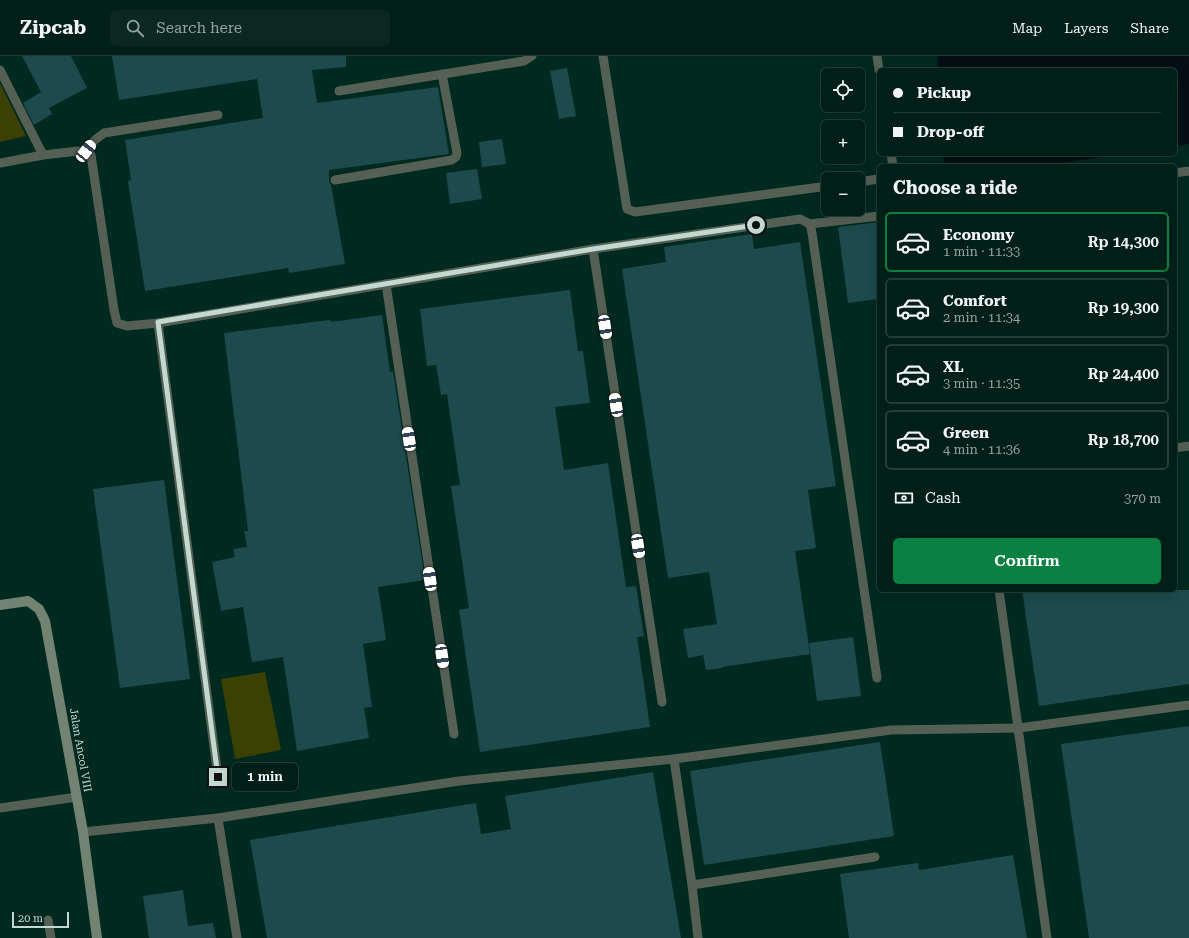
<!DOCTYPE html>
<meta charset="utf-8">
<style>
:root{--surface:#001f17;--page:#0a2720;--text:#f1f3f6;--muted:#95a2a1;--line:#223d36;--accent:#0b8043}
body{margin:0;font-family:"Roboto Serif",serif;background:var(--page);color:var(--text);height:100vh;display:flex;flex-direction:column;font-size:15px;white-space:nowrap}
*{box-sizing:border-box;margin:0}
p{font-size:13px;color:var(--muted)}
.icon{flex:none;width:22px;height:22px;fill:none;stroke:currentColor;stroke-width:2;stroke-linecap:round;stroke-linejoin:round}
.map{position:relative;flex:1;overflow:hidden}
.drawer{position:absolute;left:877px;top:108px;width:300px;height:428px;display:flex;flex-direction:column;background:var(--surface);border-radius:6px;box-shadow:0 4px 16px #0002,0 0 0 1px var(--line)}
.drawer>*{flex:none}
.guide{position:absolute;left:877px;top:12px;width:300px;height:88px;border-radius:6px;box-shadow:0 4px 16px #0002,0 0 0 1px var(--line);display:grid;align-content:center;height:88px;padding:0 16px;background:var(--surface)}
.controls{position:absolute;left:821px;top:12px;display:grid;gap:8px}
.controls a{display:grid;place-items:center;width:44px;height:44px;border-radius:6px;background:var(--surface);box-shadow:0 4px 16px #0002,0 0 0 1px var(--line);font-size:20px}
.scale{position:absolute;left:12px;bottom:10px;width:57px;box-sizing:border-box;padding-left:4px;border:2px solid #c3d8d0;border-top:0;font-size:11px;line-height:14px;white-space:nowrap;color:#c3d8d0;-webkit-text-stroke:3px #00291f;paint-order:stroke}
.end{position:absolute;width:18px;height:18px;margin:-9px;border:5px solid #c3d8d0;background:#111;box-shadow:0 0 0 2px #111}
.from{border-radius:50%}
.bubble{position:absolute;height:28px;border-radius:6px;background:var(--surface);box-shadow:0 4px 16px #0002,0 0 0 1px var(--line);font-size:13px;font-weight:600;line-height:28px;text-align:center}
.car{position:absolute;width:12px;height:24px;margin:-12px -6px;border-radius:5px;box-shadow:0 0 3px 1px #0007;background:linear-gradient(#fff 24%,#345 0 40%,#fff 0 76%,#345 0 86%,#fff 0)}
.guide b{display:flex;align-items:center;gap:14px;height:38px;font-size:15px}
.guide b+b{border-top:1px solid var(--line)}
.guide i{width:10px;height:10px;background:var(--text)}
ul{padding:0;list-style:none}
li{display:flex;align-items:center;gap:12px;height:60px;margin:0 8px 6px;padding:0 8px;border:2px solid var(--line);border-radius:6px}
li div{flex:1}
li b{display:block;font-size:15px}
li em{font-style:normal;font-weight:600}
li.on{border-color:var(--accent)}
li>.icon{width:36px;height:36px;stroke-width:1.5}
h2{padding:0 16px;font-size:18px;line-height:48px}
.pay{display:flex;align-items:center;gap:10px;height:44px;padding:0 16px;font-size:15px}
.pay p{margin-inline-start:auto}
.cta{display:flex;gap:8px;margin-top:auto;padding:8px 16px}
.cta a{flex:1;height:46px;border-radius:6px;background:var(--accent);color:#fff;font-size:16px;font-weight:600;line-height:46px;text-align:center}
header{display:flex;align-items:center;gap:24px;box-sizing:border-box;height:56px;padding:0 20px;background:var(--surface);border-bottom:1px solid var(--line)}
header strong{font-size:19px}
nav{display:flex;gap:22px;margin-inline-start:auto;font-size:14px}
.search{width:280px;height:36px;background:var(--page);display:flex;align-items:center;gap:10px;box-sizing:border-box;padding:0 14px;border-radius:6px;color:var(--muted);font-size:15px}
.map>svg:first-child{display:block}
.green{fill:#3a4102}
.water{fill:#030f15}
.building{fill:#1d4a4c}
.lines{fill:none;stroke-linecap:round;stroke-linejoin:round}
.lane{stroke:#556055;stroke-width:9}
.secondary{stroke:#728371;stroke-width:10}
.route{stroke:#c3d8d0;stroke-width:5}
.labels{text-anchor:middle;stroke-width:3;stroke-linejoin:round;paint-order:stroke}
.street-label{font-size:11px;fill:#c3d8d0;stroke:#00291f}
</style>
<header>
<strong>Zipcab</strong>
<div class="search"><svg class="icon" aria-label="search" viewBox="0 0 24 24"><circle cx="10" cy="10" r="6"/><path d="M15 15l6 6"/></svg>Search here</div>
<nav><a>Map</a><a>Layers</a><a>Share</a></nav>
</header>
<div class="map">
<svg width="1189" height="882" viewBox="0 0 1189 882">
<rect width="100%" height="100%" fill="#00291f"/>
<g class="green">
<polygon points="0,27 26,80 0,86"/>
<polygon points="265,616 281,694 235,703 221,623"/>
</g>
<g class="water">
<polygon points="937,0 1189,0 1189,88 1175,90 1175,14 938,14"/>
<polygon points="943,98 1123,98 1043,110 944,110"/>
</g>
<g class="building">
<polygon points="22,0 71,0 87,32 49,52 52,58 34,69 23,47 41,36"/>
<polygon points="112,0 346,0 346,11 312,14 317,47 438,31 449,98 329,114 329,125 331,129 345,208 289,217 288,212 145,235 128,125 131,124 125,84 263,62 257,23 119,44"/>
<polygon points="567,12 576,60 559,63 550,15"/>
<polygon points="502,83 506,108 482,111 479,86"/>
<polygon points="477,113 482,143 450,148 446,117"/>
<polygon points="879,166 879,243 848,247 838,171"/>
<polygon points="752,178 754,193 800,186 836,430 808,434 816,492 795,495 810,598 722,611 723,612 706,614 703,599 688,602 683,573 717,568 709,516 668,522 622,213 666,206 664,191"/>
<polygon points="570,234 578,295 583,295 590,347 555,351 564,414 608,407 626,531 636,530 644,580 637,581 650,671 480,696 459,554 469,552 451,430 460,429 447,338 441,339 436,309 427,310 420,253"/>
<polygon points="382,259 390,316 393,315 425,524 378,531 386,584 363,588 372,651 364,652 369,682 297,695 283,601 252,606 243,551 221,555 212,506 235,501 233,493 247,491 244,475 248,475 224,277 330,264 331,266"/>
<polygon points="164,424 190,623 120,632 93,433"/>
<polygon points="1022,534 1189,534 1189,628 1039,650"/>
<polygon points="853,581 861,640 817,645 809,587"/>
<polygon points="1189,670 1189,882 1089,882 1061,688"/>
<polygon points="880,686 894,780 704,809 690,715"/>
<polygon points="653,716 681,882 267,882 250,784 476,747 481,778 511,773 505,740"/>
<polygon points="1013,799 1027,882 849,882 840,818 918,807 919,814"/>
<polygon points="183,834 188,870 213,867 216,882 149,882 143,840"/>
</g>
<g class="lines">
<g class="lane">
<polyline points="603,0 627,153 635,156 828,130"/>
<polyline points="877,0 879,14"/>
<polyline points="0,14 43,99"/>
<polyline points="339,35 524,5 532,0"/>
<polyline points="86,95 95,84 104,77 218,59"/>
<polyline points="891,98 893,110"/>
<polyline points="0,107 43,99 79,95 86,95 91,99 114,254 117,267 127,270 158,267 593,193 800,163 810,168 879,160"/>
<polyline points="1175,117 1189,115"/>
<polyline points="335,124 452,104 456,101 457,97 442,18"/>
<polyline points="858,126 879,123"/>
<polyline points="810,168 812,177 877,622"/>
<polyline points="593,193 662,646"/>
<polyline points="386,228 454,678"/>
<polyline points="158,267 218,721"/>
<polyline points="1175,392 1189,390"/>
<polyline points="999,534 1047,882"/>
<polyline points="674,703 692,829 698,882"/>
<polyline points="0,752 77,741"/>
<polyline points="218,762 237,882"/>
<polyline points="83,776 218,762 459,725 674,703 891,674 1019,672 1189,649"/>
<polyline points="692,829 875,801"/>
<polyline points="48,864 51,882"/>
</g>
<polyline class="secondary" points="0,549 28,545 39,553 45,565 83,776 97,882"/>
</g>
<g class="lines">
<polyline class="route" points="218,721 158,266 593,193 756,169"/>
</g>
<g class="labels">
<g class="street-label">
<text transform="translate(81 694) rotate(80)" y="4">Jalan Ancol VIII</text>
</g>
</g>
</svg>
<div class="controls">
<a><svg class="icon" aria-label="locate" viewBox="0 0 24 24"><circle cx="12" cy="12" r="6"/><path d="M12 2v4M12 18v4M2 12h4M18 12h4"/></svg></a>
<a>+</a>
<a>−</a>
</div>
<div class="scale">20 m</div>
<i class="end from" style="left:756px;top:169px"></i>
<i class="end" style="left:218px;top:721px"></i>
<div class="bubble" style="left:232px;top:707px;width:66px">1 min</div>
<i class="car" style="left:86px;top:95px;rotate:38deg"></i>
<i class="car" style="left:605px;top:271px;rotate:171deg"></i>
<i class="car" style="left:616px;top:349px;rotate:351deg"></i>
<i class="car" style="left:409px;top:383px;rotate:351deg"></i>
<i class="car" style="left:638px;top:490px;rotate:171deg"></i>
<i class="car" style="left:430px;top:523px;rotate:352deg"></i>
<i class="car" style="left:442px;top:600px;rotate:172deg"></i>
<div class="guide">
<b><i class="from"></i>Pickup</b>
<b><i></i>Drop-off</b>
</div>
<section class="drawer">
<h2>Choose a ride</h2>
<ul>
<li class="on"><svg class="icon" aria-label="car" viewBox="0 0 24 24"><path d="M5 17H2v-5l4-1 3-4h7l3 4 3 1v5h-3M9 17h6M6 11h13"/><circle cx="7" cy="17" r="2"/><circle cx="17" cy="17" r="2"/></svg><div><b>Economy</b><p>1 min · 11:33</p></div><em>Rp 14,300</em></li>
<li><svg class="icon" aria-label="car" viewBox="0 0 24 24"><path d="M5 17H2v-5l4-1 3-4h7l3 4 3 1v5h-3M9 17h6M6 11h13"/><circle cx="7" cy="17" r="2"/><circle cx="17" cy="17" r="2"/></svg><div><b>Comfort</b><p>2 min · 11:34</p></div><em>Rp 19,300</em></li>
<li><svg class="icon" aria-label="car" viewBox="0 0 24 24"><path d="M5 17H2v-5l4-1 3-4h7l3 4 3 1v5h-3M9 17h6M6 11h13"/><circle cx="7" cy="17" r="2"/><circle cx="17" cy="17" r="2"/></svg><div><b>XL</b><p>3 min · 11:35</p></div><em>Rp 24,400</em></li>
<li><svg class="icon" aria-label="car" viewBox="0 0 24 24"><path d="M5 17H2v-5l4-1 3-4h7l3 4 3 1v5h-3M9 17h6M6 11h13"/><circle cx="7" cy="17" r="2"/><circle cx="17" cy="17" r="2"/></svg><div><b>Green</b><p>4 min · 11:36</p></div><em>Rp 18,700</em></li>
</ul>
<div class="pay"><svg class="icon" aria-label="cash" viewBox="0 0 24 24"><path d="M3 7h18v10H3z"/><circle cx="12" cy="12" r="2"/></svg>Cash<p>370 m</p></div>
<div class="cta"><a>Confirm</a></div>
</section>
</div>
